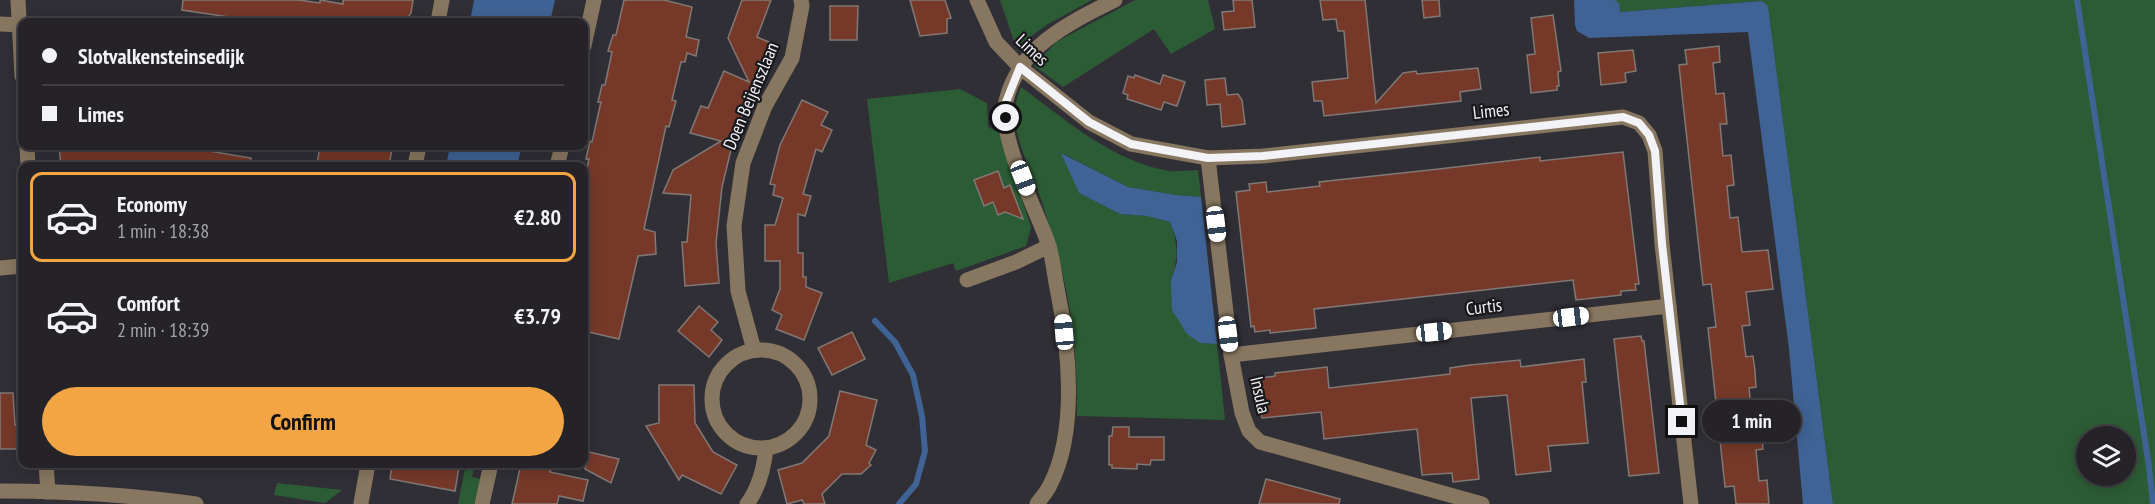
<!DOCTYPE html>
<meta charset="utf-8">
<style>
:root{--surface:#252328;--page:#2d2b30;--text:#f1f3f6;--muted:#a3a4a8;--line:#424045;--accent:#f3a443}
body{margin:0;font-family:"PT Sans Narrow",sans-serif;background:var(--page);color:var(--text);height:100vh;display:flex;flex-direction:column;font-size:22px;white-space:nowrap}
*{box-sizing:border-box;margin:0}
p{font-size:20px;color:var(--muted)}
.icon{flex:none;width:33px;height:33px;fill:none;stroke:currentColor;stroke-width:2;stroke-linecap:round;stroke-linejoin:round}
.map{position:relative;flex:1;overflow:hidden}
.details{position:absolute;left:18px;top:162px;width:570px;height:306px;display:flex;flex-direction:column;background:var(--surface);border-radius:12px;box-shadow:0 3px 15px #0003,0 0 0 2px var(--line)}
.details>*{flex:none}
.top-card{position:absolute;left:18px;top:18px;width:570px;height:132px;border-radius:12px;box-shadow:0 3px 15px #0003,0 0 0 2px var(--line);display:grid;align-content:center;height:132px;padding:0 24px;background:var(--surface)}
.buttons{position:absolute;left:2076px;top:426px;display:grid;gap:12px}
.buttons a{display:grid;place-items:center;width:60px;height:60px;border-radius:50%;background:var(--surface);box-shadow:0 3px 15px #0003,0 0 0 2px var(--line);font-size:30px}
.end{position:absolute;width:27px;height:27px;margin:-14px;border:8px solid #f3f2f6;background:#111;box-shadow:0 0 0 3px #111}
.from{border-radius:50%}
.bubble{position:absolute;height:42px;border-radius:21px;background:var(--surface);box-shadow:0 3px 15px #0003,0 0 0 2px var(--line);font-size:20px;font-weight:600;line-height:42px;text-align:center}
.car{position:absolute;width:18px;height:36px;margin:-18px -9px;border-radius:8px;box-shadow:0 0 4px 2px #0007;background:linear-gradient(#fff 24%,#345 0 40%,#fff 0 76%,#345 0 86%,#fff 0)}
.top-card b{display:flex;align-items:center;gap:21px;height:57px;font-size:22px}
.top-card b+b{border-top:2px solid var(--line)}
.top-card i{width:15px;height:15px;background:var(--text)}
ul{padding:10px 0 0;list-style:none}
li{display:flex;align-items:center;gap:18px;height:90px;margin:0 12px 9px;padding:0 12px;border:3px solid transparent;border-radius:12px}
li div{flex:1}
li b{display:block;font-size:22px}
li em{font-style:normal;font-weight:600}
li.selected{border-color:var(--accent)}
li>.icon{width:54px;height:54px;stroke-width:1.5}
.button{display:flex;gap:12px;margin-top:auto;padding:12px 24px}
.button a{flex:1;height:69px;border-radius:36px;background:var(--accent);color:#111;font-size:24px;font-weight:600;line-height:69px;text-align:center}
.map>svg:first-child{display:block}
.green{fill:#2c5c35;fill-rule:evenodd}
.water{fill:#3f6394}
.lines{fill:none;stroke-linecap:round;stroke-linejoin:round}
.stream{stroke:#3f6394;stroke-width:6}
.building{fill:#763929;stroke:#817876;stroke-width:1.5}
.minor{stroke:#887760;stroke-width:15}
.route{stroke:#f3f2f6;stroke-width:8}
.labels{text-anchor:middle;stroke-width:4.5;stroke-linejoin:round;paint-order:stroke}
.street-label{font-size:18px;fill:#f3f2f6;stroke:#19181b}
</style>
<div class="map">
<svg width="2155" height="504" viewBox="0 0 2155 504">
<rect width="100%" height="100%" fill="#312f36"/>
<g class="green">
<polygon points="1000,0 1092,0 1048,24 1016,47"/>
<polygon points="1135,0 1208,0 1215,29 1171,54 1154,29 1063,87 1034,66 1056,42"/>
<path d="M1615,0h540v504h-322l-65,-498 -7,-5 -141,11zM2086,436h40v40h-40z"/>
<path d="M1021,87c45,33 92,75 149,84 9,1 19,-1 28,-1l3,27 -25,-2 -48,-8 -66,-34 17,40 41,21 27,2 23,6c8,23 9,34 1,58l29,63 17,1 8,76 -148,-4c0,-43 -2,-85 -11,-127 -7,-32 -16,-62 -26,-93 -12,-36 -36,-71 -19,-109z"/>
<polygon points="960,89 987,103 988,127 1000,133 1031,227 1026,246 956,271 953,263 889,283 867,99"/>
<polygon points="466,464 475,464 472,477 480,479 474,504 458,504"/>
<polygon points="277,483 342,490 325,503 274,495"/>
</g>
<g class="water">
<polygon points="474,0 555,0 550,22 470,22"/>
<polygon points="1574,0 1615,0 1619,3 1620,12 1762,1 1768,6 1833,504 1803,504 1789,349 1748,32 1589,38 1577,31 1575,25"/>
<polygon points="450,146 522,146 517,166 446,166"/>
<polygon points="1061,153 1128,187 1176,195 1201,197 1217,344 1200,343 1187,334 1172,310 1171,280 1177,262 1177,241 1170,222 1147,216 1120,214 1079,193"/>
</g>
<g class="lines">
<g class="stream">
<polyline points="2077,0 2149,467 2153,504"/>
<polyline points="875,321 895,342 913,375 922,416 925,451 916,484 899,504"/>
</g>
</g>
<g class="building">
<polygon points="183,0 299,0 320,3 320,0 343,4 343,0 413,0 411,13 405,22 262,22 182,10"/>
<polygon points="624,0 664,0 692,7 686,37 699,40 696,56 687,53 685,62 681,62 672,100 676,101 669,127 666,126 644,229 655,232 656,254 638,256 619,339 584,331 584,182 589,159 586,159 590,141 592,142 601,102 598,102 602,85 605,85 612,52 608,51 613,35 616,35"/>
<polygon points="742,0 771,0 757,37 771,43 735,133 722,187 716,243 719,283 685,286 682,242 687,242 691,195 663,193 673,170 721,141 690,133 701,106 708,108 724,71 749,82 728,38"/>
<polygon points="910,0 945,0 951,18 947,19 947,33 920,36"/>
<polygon points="1233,0 1252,0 1255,27 1224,30 1222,12 1234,11"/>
<polygon points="1320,0 1365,0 1376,103 1403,73 1416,71 1417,74 1478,68 1481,89 1460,92 1461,101 1324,116 1322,101 1314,101 1312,82 1348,78 1344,31 1338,31 1336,19 1323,20"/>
<polygon points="1422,0 1439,0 1440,16 1424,18"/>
<polygon points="830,6 858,6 857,40 830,40"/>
<polygon points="1553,15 1561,71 1558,72 1559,86 1557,86 1557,90 1531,93 1527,55 1535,54 1531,18"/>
<polygon points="1719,46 1720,62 1713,63 1716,94 1724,93 1727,124 1720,124 1723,156 1731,155 1734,185 1727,186 1730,218 1738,217 1742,252 1768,250 1773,289 1746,292 1750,325 1742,326 1746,357 1753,356 1755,371 1756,387 1749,388 1752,419 1760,418 1763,449 1756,450 1759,481 1767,480 1769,504 1736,504 1734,486 1725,487 1708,328 1716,327 1711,284 1703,285 1683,103 1679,65 1687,64 1685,50"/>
<polygon points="1633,50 1636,71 1625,73 1626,82 1601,85 1598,53"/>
<polygon points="1135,75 1160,84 1163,75 1185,82 1177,106 1164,102 1161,110 1127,99 1128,95 1123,93 1128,76 1134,78"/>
<polygon points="1225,78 1227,95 1238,94 1242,100 1245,124 1222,127 1220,104 1207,105 1205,80"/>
<polygon points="802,100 828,112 821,125 832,130 822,152 816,149 803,194 811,196 805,216 798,214 798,253 803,253 803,277 806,277 806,287 822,293 804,340 776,329 782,315 772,310 780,289 780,261 765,261 765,225 775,225 783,198 773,195 775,185 770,184 780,145"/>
<polygon points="59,146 179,146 251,158 250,166 166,166 133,161 108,163 108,166 61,166"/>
<polygon points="320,146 389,146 389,148 392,148 389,166 332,166 317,164"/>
<polygon points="1623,152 1639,284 1635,284 1636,290 1621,291 1621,295 1576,300 1573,280 1314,309 1316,328 1270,333 1270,330 1255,332 1254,326 1251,327 1236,192 1250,190 1249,184 1266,182 1267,192 1320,186 1319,182 1439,169 1540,157 1540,161"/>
<polygon points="998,171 1004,188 1010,185 1023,219 1005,212 998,215 993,202 984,206 974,180"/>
<polygon points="699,306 718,322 711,330 722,340 709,357 678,331"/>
<polygon points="852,332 865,359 832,375 818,348"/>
<polygon points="1641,336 1642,341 1644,341 1659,473 1629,476 1614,339"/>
<polygon points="1584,359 1586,382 1582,382 1588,443 1548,446 1551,471 1516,475 1507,395 1471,398 1479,479 1453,482 1452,473 1422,475 1417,429 1324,439 1321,412 1262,418 1258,384 1261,384 1260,378 1275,376 1275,373 1327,367 1329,388 1450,374 1450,368 1470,365 1520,360 1521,367"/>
<polygon points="659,385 694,385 695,423 713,452 737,465 721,494 682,475 679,480 646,426 659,423"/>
<polygon points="840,391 877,400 866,445 876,450 869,463 871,465 861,474 842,474 822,494 825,504 804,504 802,500 787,504 778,470 802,463 829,436"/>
<polygon points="0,393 13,393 15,425 20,424 21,449 0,449"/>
<polygon points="1113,427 1129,427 1129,437 1164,437 1164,460 1151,460 1150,465 1137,464 1137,469 1112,468 1112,465 1109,465 1109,436 1112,436"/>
<polygon points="589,452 619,459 611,483 585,469"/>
<polygon points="392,464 439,464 459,467 455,491 390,479"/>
<polygon points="521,464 552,464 550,472 588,480 583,501 559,496 557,504 512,504"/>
<polygon points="1266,479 1340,499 1339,504 1259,504"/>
</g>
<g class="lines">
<g class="minor">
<polyline points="18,0 22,76"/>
<polyline points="977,0 996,42 1020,67 1089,122 1131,144 1208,158 1263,156 1623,117 1639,123 1649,135 1655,151 1662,244 1691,504"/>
<polyline points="438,22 442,0"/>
<polyline points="0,24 22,25"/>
<polyline points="584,46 594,0"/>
<polyline points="27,146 28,166"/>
<polyline points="1208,158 1231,355 1242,413 1249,431 1260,442 1482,504"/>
<polyline points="415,166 419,146"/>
<polyline points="557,166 562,146"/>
<polyline points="0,268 22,266"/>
<polyline points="967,280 1016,262 1049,246"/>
<polyline points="754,350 738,291 734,226 743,163 765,106 792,58 802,6 801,0"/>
<circle cx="761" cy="399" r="49"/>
<polyline points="1231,355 1669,306"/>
<polyline points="46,464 48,492"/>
<path d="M0,491c65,0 132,4 196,13"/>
<polyline points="361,503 368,464"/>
<polyline points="482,504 491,464"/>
<path d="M747,504c12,-16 17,-36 19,-56"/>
<path d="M1037,504c4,-6 10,-12 13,-19 28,-54 19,-139 7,-197 -3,-15 -4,-30 -9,-45 -12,-35 -51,-107 -42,-142 13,-55 63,-78 109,-101"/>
</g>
</g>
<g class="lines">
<polyline class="route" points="1006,118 1006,102 1020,67 1089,122 1131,144 1208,158 1263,156 1623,117 1639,123 1649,135 1655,151 1662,244 1682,422"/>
</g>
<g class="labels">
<g class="street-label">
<text transform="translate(1032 50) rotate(43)" y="6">Limes</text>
<text transform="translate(751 96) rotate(-67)" y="6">Doen Beijenszlaan</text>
<text transform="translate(1491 111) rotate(-6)" y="6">Limes</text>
<text transform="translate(1484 307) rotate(-7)" y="6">Curtis</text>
<text transform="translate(1260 395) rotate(77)" y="6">Insula</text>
</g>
</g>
</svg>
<div class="buttons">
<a><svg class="icon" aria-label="layers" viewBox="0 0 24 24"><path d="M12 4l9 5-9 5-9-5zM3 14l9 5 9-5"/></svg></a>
</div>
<i class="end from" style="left:1006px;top:118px"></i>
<i class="end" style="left:1682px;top:422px"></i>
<div class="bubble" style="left:1702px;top:400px;width:99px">1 min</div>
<i class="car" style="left:1023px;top:178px;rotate:159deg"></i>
<i class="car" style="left:1216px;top:224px;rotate:173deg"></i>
<i class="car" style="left:1571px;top:317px;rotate:83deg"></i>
<i class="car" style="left:1064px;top:332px;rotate:355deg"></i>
<i class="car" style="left:1434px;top:332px;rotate:84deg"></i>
<i class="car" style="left:1228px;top:334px;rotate:173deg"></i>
<div class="top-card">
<b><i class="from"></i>Slotvalkensteinsedijk</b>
<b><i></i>Limes</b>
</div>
<section class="details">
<ul>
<li class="selected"><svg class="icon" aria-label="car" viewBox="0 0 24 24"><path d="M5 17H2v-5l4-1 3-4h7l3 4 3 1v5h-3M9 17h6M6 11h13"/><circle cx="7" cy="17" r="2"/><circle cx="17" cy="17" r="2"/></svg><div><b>Economy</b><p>1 min · 18:38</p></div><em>€2.80</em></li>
<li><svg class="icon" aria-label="car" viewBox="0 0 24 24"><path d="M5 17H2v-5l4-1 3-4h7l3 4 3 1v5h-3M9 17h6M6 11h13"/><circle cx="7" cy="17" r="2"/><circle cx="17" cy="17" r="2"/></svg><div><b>Comfort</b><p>2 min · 18:39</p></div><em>€3.79</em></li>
</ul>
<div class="button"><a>Confirm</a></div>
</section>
</div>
